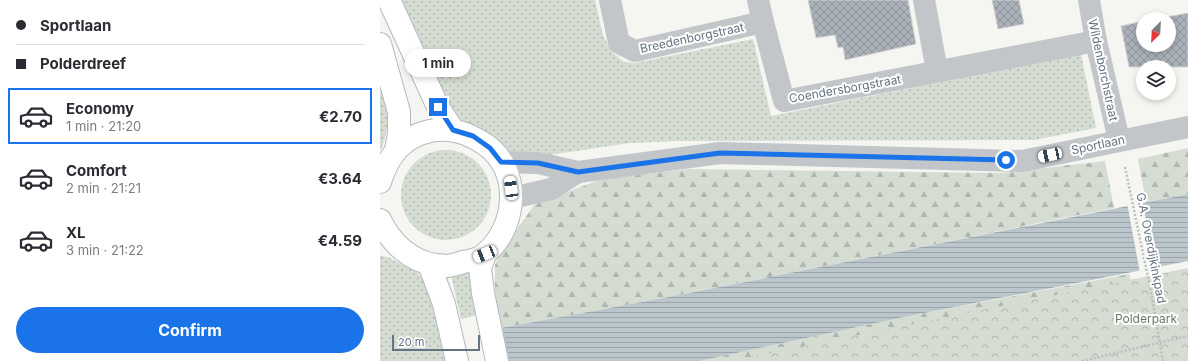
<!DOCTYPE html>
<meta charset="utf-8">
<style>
:root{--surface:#fff;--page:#f2f2f3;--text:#2b2b33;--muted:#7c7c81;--line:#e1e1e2;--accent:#1a73e8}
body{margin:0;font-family:Inter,sans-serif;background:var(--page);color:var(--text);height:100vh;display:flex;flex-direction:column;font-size:15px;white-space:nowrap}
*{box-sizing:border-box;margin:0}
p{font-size:13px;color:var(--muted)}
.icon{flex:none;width:22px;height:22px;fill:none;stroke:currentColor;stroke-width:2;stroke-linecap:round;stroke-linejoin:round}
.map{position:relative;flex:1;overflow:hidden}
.sheet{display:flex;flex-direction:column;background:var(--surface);width:380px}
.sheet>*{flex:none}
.top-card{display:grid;align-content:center;height:88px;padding:0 16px;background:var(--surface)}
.needle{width:26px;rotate:204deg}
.fabs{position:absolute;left:756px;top:12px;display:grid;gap:8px}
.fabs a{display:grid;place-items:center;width:40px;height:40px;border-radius:50%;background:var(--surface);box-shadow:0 2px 6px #0003;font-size:20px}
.scale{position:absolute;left:12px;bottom:10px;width:88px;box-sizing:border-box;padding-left:4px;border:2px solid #637383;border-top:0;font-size:11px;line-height:14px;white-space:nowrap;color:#637383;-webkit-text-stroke:3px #fff;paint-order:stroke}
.end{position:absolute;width:18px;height:18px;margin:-9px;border:5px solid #1a73e8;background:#fff;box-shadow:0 0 0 2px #fff}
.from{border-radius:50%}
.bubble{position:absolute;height:28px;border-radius:14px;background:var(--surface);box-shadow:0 2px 6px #0003;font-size:13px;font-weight:700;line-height:28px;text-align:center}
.car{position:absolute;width:12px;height:24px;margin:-12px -6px;border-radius:5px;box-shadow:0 0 3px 1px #0007;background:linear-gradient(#fff 24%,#345 0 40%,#fff 0 76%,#345 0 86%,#fff 0)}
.top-card b{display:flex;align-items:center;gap:14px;height:38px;font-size:15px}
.top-card b+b{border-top:1px solid var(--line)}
.top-card i{width:10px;height:10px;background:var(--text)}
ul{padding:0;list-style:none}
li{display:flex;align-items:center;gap:12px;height:56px;margin:0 8px 6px;padding:0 8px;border:2px solid transparent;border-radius:0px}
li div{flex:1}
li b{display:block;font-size:15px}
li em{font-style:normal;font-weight:700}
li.selected{border-color:var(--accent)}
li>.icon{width:36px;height:36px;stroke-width:1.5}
.cta{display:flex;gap:8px;margin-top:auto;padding:8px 16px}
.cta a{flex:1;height:46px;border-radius:24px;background:var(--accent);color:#fff;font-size:16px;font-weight:700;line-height:46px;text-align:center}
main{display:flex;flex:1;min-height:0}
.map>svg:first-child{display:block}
.grass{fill:url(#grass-dots)}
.forest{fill:url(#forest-firs)}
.park{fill:url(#park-crowns)}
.water{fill:url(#water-rules)}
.pier{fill:#f5f5f1}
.building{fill:url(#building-cross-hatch);stroke:#d6d6d4}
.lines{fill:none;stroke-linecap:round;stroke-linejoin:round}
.secondary-casing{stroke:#b4b9be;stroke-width:24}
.path{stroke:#bcbec0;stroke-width:2.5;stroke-dasharray:2 2;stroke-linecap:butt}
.street{stroke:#c2c6c9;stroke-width:22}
.secondary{stroke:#fff;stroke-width:22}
.route{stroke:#1a73e8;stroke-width:5}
.labels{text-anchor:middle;stroke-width:4;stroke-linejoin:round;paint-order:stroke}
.street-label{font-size:12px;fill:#637383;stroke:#fff}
.park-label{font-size:12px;fill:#657a62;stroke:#fff}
</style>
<main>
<section class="sheet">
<div class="top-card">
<b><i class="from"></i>Sportlaan</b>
<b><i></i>Polderdreef</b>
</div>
<ul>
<li class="selected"><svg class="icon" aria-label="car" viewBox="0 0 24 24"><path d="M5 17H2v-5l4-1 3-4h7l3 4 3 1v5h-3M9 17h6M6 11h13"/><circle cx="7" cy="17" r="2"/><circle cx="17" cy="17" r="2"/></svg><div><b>Economy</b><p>1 min · 21:20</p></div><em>€2.70</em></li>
<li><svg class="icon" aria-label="car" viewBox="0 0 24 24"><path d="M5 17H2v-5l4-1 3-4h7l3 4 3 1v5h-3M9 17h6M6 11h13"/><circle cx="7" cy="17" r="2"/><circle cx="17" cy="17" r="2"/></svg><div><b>Comfort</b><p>2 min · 21:21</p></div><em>€3.64</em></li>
<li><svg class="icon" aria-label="car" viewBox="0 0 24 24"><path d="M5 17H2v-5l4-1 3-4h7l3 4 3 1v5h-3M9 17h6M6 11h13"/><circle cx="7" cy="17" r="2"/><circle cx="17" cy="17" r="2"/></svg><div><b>XL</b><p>3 min · 21:22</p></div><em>€4.59</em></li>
</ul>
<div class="cta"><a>Confirm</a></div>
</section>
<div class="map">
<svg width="808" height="361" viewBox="0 0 808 361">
<defs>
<pattern id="grass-dots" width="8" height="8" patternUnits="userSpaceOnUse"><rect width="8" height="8" fill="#d5dcd2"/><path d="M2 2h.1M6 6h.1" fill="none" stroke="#b0b7b0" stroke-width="1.8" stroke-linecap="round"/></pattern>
<pattern id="forest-firs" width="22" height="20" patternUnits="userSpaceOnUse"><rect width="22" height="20" fill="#d5dcd2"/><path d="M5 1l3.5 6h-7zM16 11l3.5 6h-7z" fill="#b0b7b0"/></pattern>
<pattern id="park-crowns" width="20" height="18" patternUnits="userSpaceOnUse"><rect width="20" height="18" fill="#d5dcd2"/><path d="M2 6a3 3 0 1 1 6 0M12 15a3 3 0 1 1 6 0" fill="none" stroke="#b0b7b0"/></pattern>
<pattern id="water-rules" width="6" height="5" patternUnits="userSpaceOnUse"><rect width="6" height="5" fill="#bbc6cc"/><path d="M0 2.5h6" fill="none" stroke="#9ca5ab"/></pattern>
<pattern id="building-cross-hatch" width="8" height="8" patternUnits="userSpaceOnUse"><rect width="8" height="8" fill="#aab1b8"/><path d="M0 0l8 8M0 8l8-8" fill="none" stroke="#8e949b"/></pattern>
</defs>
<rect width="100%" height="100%" fill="#f5f5f1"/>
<g class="grass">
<polygon points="21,0 215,0 223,35 231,51 244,62 255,63 373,39 391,116 701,54 716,128 654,140 296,141 250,143 162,156 130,154 100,128 84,122 75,116 54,80"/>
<path d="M0,80c7,25 12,47 0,71z"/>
<circle cx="66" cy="195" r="45"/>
<polygon points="0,256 8,257 37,272 51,290 68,361 0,361"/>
<polygon points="89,271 99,315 81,319 71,275"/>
</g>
<g class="forest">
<polygon points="808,148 808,194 766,202 758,159"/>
<polygon points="725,161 734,208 294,296 121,328 115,293 115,265 125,246 155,204 222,179 310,169 621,173"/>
<polygon points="749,274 763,337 648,361 319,361 524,317"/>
</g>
<polygon class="park" points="808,268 808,361 351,361"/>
<polygon class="water" points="808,194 808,261 524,317 319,361 68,361 97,355 121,328 294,296"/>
<g class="pier">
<polygon points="762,200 776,270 760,273 747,203"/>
<polygon points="122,326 129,361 66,361 67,359 96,353"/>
</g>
<g class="building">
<polygon points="428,0 528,0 536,44 465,60 463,47 458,48 455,35 436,38"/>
<polygon points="612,0 639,0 644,24 618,29"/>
<polygon points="808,13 808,67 749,67 741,26 763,21 763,45 789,45 789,19 775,19"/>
</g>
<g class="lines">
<defs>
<g id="secondary">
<polyline points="9,0 58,107 73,130"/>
<polyline points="0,44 19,112 19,134 16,150"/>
<path d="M0,182c8,-26 22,-45 50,-51 22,-4 38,2 56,14 36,26 31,82 -1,109 -5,4 -15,7 -22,8 -5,2 -10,3 -15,4 -4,0 -8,-1 -12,-1 -26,-4 -45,-22 -56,-45"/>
<polyline points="105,254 100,268 103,293 117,361"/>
<polyline points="49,264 64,304 77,361"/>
</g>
</defs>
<use href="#secondary" class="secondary-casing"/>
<g class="path">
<polyline points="745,167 770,287 783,361"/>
<polyline points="702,361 808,336"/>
</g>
<g class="street">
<polyline points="230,0 239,43 255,51 383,22"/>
<polyline points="378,0 383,22 404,101 716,41"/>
<polyline points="544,0 557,71"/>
<polyline points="709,0 716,41 739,140"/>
<polyline points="121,162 158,163 198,172 340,153 642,161 808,127"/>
<polyline points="132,198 171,189 198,172"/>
</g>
<use href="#secondary" class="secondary"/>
</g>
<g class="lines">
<polyline class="route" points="58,107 73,130 93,136 110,148 121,162 158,163 198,172 340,153 626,160"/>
</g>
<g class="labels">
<g class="street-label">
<text transform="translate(312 38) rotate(-12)" y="4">Breedenborgstraat</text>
<text transform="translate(723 70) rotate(78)" y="4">Wildenborchstraat</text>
<text transform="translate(465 89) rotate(-10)" y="4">Coendersborgstraat</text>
<text transform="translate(718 145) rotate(-12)" y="4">Sportlaan</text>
<text transform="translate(771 248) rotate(79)" y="4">G.A. Overdijkinkpad</text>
</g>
<g class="park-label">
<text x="766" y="323">Polderpark</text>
</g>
</g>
</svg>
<div class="fabs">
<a><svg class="needle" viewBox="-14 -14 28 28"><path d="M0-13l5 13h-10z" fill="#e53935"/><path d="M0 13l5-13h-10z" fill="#7c7c81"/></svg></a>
<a><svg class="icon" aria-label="layers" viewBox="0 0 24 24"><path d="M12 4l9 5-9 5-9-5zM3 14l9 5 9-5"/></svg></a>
</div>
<div class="scale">20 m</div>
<i class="end from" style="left:626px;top:160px"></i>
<i class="end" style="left:58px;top:107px"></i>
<div class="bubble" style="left:25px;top:49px;width:66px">1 min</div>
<i class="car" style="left:670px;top:155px;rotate:258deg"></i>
<i class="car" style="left:131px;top:188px;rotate:352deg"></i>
<i class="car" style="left:105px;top:254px;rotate:248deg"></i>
</div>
</main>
